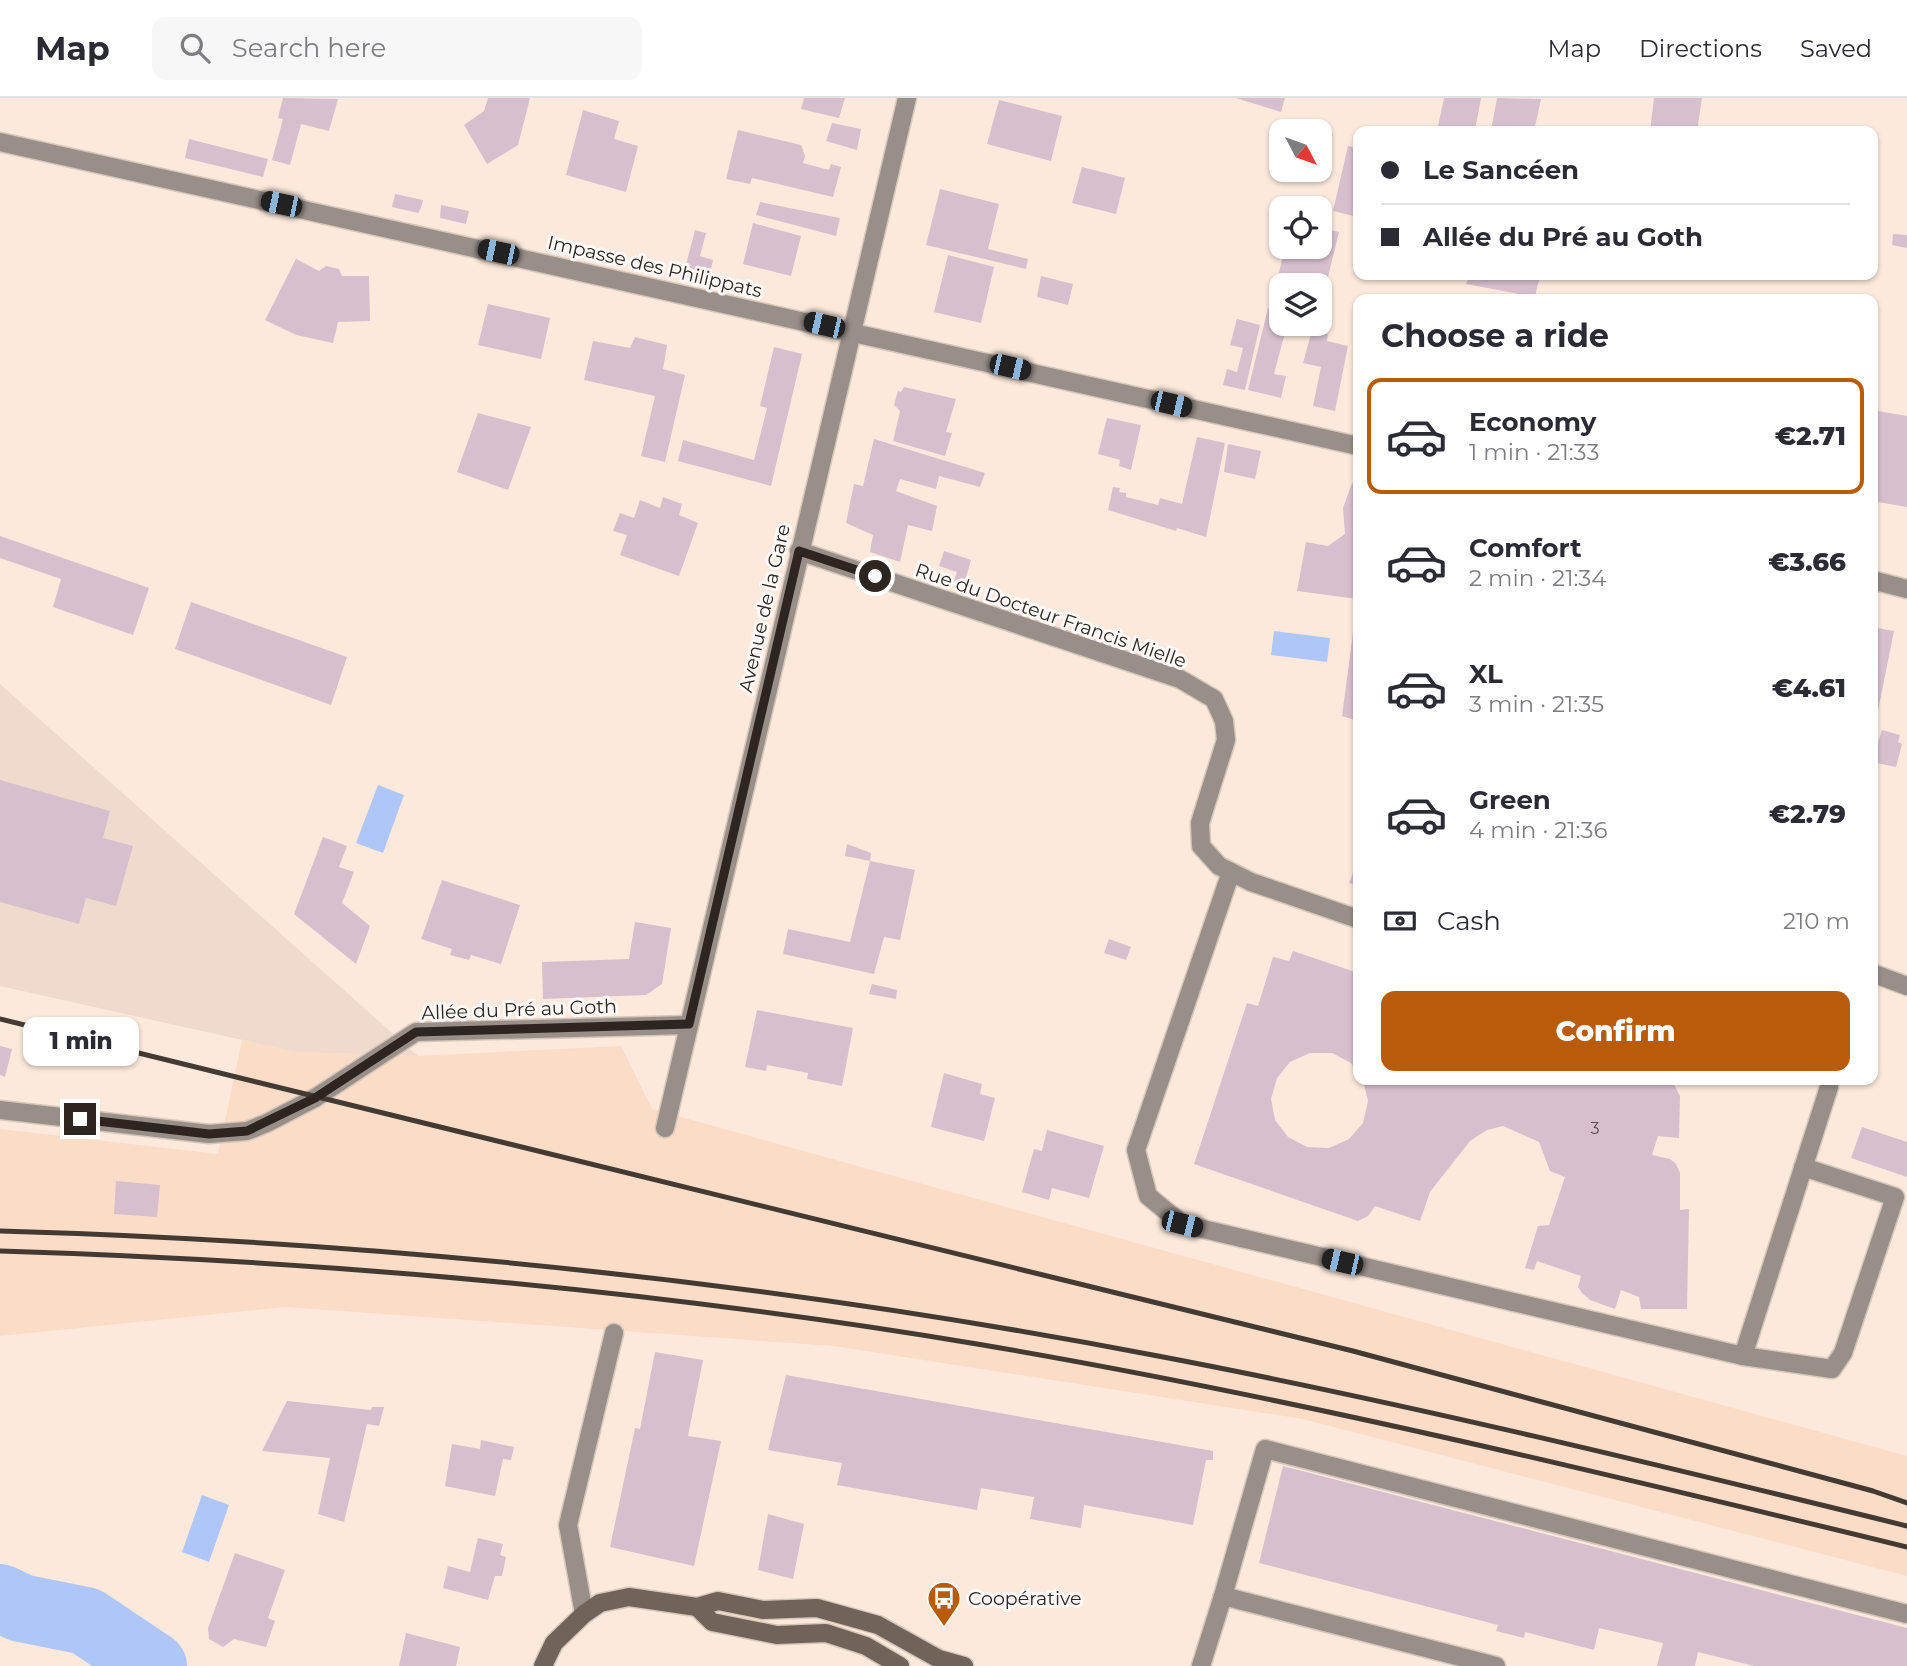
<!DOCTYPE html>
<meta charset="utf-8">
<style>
:root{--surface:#fff;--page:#f7f7f7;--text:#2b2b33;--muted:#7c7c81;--line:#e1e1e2;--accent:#b95c0a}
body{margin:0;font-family:Montserrat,sans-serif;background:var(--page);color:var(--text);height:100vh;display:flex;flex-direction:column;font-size:26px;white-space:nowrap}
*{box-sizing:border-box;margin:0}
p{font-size:23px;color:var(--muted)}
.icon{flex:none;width:38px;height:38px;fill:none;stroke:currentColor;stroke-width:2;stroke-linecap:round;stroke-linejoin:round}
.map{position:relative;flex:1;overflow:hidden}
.side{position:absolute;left:1353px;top:196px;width:525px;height:791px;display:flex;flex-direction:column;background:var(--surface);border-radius:14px;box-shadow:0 2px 5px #0004}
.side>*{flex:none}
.banner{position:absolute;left:1353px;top:28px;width:525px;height:154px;border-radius:14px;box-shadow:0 2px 5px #0004;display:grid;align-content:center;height:154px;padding:0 28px;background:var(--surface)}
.needle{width:46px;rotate:131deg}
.controls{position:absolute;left:1269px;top:21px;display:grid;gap:14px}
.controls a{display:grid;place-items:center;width:63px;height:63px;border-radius:14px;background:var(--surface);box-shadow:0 2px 5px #0004;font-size:35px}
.end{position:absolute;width:32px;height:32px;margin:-16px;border:9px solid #2d251f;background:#fff;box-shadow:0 0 0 4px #fff}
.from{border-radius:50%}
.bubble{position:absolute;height:49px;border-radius:14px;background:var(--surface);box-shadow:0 2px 5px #0004;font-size:23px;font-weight:800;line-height:49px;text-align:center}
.car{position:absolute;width:21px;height:42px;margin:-21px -10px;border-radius:9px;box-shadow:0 0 5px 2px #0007;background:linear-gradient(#222 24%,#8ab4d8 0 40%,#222 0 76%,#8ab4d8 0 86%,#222 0)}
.banner b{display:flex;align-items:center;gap:24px;height:66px;font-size:26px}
.banner b+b{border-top:2px solid var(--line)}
.banner i{width:18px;height:18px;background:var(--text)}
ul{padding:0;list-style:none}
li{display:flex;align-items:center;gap:21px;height:116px;margin:0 14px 10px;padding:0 14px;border:4px solid transparent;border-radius:14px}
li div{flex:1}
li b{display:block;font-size:26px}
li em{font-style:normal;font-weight:800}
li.current{border-color:var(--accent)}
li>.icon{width:63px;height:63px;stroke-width:1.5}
h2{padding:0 28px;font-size:32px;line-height:84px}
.pay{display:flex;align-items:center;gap:18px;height:77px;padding:0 28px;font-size:26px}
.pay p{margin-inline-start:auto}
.primary-button{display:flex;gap:14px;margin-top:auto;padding:14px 28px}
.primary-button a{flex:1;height:80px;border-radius:14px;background:var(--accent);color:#fff;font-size:28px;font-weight:800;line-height:80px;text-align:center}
header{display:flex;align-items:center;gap:42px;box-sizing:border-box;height:98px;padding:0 35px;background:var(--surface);border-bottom:2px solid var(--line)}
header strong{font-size:33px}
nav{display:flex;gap:38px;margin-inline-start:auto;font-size:24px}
.search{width:490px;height:63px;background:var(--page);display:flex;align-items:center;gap:18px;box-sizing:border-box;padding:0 24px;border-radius:14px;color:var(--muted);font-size:26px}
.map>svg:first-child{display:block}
.built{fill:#fadcc7}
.industrial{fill:#f0dacd}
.water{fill:#afc7f8}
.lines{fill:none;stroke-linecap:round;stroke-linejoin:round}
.river{stroke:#afc7f8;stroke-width:68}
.building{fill:#d8bfce}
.lane-casing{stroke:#d7c6ba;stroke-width:21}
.street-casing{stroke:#d7c6ba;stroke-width:21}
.secondary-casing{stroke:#d7c6ba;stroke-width:21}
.lane{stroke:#998f89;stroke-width:18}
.street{stroke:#998f89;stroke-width:18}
.secondary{stroke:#72635a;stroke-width:18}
.rail{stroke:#433a33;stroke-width:5}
.route{stroke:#2d251f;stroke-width:9}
.labels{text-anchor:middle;stroke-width:6;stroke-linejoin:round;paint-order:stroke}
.number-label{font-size:16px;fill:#584c4b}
.street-label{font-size:19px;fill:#2d251f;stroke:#fef9f6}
.poi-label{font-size:19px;fill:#2d251f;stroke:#fef9f6;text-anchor:start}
</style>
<header>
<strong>Map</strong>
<div class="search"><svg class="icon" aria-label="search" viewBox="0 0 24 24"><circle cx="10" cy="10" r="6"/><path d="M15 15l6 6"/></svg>Search here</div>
<nav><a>Map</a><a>Directions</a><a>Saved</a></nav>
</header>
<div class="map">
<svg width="1907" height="1568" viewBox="0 0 1907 1568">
<rect width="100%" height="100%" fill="#fce9dc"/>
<polygon class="built" points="242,942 296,954 418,958 621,948 652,1011 1907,1358 1907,1478 1303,1321 834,1248 285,1209 0,1238 0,1031 218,1056"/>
<polygon class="industrial" points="0,586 418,958 296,954 0,888"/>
<g class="water">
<polygon points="1274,533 1330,540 1327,564 1271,557"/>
<polygon points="378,687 404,697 383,755 356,745"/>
<polygon points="202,1397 229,1407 209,1464 182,1454"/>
</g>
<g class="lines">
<polyline class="river" points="0,1500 21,1510 86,1523 153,1568"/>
</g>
<g class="building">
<polygon points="283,0 338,1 329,33 301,26 290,67 272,62 283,21 278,20"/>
<polygon points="488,0 530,0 518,47 487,66 464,27 484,13"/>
<polygon points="804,0 845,0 839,20 801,11"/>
<polygon points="1236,0 1285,0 1281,14"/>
<polygon points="1444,0 1481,0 1475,33 1437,33"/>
<polygon points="1497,0 1541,1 1534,33 1491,33"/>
<polygon points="1654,0 1702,0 1697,33 1650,33"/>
<polygon points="999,2 1062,18 1051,63 987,46"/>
<polygon points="583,12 619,23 614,41 638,48 626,94 566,77"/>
<polygon points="832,25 861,31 857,52 826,43"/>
<polygon points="738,32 801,47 805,58 803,65 829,72 831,66 841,69 833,99 752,80 750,86 726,81"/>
<polygon points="189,41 268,61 263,79 185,60"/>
<polygon points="1348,48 1358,50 1358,119 1333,113"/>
<polygon points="1082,69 1125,80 1116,116 1072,105"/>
<polygon points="940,91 999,106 988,151 1028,161 1026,171 926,147"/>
<polygon points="395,96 423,102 421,110 418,115 392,109"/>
<polygon points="760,104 840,120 836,138 756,117"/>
<polygon points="441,107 469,113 466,126 440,120"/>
<polygon points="753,125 801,138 791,178 743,166"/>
<polygon points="1320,129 1339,134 1323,199 1320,198 1320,187 1276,187 1285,149 1320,149"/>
<polygon points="695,132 706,135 700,158 713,162 708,184 683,178"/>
<polygon points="1893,136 1907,137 1907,150 1892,147"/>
<polygon points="948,157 994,169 981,225 934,214"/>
<polygon points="296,161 319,173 326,168 339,171 342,178 369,178 370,223 338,224 333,245 296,237 265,222"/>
<polygon points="1469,177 1540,177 1535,199 1466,186"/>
<polygon points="1041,178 1073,186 1068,207 1037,199"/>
<polygon points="488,206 550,220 541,261 478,247"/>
<polygon points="1268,210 1276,211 1274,224 1287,227 1274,276 1286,278 1281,300 1248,292"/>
<polygon points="1237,221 1260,227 1245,292 1223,287 1227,271 1237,274 1243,250 1230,247"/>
<polygon points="1312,232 1328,236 1327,243 1348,248 1335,313 1313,308 1321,269 1303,265"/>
<polygon points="635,239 667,247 663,271 685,277 665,364 641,358 655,298 584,282 593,243 630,250"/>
<polygon points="774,249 802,256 771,388 678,363 683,342 754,362 767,310 760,308"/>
<polygon points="904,289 956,301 946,334 952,335 945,358 893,343 900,313 894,307 898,293 901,294"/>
<polygon points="1872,312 1907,318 1907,409 1872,403"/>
<polygon points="478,315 531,329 508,392 457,374"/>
<polygon points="1107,320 1141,327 1131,372 1119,368 1120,362 1098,356"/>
<polygon points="1197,339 1225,345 1206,439 1177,430 1176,433 1108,412 1113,389 1120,390 1119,394 1126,395 1126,399 1158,407 1160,400 1182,406"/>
<polygon points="874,341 985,375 980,389 939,378 936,391 900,381 896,393 937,408 932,433 908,427 900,464 870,454 873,437 846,425 854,386 863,388"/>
<polygon points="1228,346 1261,353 1255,381 1224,374"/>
<polygon points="1352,385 1358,386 1357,501 1297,493 1306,444 1328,448 1345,436 1343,410"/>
<polygon points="663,399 682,406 679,417 698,425 679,478 620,457 627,437 613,433 620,415 634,420 640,402 660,410"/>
<polygon points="0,438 149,490 133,537 53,509 61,481 0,460"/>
<polygon points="944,453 971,462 964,486 954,483 957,474 939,468"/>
<polygon points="191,504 347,559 331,607 175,551"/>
<polygon points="1355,519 1358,520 1358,623 1342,618"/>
<polygon points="1872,529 1894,533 1873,638 1872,637"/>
<polygon points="1882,632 1900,637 1898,644 1902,646 1896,669 1872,664"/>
<polygon points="0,682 110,713 103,740 133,748 116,808 86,800 79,826 0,804"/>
<polygon points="323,739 347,748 339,769 354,774 342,805 370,828 356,866 294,816"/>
<polygon points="847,746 871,755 870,763 915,772 900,842 884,839 874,876 783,856 788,831 850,844 870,763 845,758"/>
<polygon points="1358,762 1358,788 1349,785"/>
<polygon points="442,782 520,807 501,866 471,857 469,862 450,857 452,851 421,841"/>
<polygon points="635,824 671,830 662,886 646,897 543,901 542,864 629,861"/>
<polygon points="1109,841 1131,849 1126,862 1104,855"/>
<polygon points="1293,853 1358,875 1358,975 1351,965 1332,955 1310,955 1290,964 1277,980 1271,1001 1275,1022 1288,1039 1307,1049 1329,1050 1349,1041 1363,1025 1368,1003 1363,982 1668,982 1674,986 1680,998 1679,1040 1658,1038 1652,1057 1670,1061 1676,1066 1680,1075 1680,1112 1689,1111 1687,1211 1641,1211 1639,1199 1621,1192 1615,1211 1590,1202 1582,1195 1578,1189 1581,1178 1537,1163 1534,1172 1525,1170 1538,1128 1549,1127 1565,1079 1550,1073 1539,1044 1503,1028 1487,1032 1470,1043 1430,1094 1420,1123 1375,1108 1368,1118 1358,1123 1194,1066 1247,905 1258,908 1273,859 1289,863"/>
<polygon points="872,886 897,892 896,901 869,896"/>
<polygon points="757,912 853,930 842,988 807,981 808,975 767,967 766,973 745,969"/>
<polygon points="0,948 12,951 5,979 0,977"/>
<polygon points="944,975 982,986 980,996 995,1000 984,1043 931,1029"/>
<polygon points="1862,1029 1907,1044 1907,1079 1851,1060"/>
<polygon points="1047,1032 1104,1048 1089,1100 1052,1090 1049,1102 1022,1094 1034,1051 1042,1053"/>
<polygon points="116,1083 160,1087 157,1119 114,1116"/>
<polygon points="655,1254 703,1262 688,1338 721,1343 694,1468 610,1449 635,1330 640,1331"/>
<polygon points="786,1277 1213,1353 1213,1362 1206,1362 1193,1427 1084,1407 1081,1430 1030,1421 1034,1399 981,1390 977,1412 837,1387 842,1365 768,1352"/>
<polygon points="287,1303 371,1312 372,1309 384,1309 379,1328 367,1326 344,1424 318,1416 330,1360 262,1353"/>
<polygon points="481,1342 514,1349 511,1362 503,1361 495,1398 445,1388 452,1346 480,1351"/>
<polygon points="1283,1368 1907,1530 1907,1568 1754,1568 1698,1554 1695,1568 1657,1568 1663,1545 1599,1530 1594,1552 1525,1534 1524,1540 1496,1533 1498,1527 1259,1465"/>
<polygon points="768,1416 804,1426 793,1481 758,1472"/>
<polygon points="478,1440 503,1446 500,1457 506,1459 502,1478 495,1478 488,1502 443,1490 448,1468 470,1474"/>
<polygon points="235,1455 285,1472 268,1520 275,1523 266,1549 234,1541 223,1549 209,1541 208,1530"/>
<polygon points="406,1535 460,1549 456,1568 399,1568"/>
</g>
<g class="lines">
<defs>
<g id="lane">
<polyline points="799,453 1180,581 1214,601 1224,623 1226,642 1200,725 1201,748 1219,768 1251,784 1358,821"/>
<polyline points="1231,774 1136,1052 1148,1098 1182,1126 1743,1258"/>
<polyline points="1872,875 1907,888"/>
<polyline points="1803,1069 1895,1099 1843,1255 1832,1271 1743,1258 1829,989"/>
<polyline points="584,1516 568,1427 614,1235"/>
</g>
<g id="street">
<polyline points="0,44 1358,348"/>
<polyline points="1872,482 1907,491"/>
<polyline points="0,1012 209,1036 247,1033 267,1025 315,1000 416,934 689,927"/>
<polyline points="665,1030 907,0"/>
<polyline points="1223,1498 1265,1351 1907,1516"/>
<polyline points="1201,1568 1223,1498 1496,1568"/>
</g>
<g id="secondary">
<polyline points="697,1509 712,1524 777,1537 826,1535 866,1548 900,1568"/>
<polyline points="543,1568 554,1545 584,1516 600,1505 629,1499 697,1509 718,1503 763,1512 817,1510 878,1527 939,1561 964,1568"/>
</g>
</defs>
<use href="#lane" class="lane-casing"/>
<use href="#street" class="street-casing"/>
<use href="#secondary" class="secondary-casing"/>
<use href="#lane" class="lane"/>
<use href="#street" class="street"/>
<use href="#secondary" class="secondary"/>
<g class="rail">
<polyline points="0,921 1353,1253 1873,1393 1907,1405"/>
<path d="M0,1133c388,11 777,52 1158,125 252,48 501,109 749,170"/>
<path d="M0,1153c327,10 654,39 977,93 313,53 622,128 930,203"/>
</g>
</g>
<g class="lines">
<polyline class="route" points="80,1021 209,1036 247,1033 315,1000 416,934 689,926 799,453 875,478"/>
</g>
<defs>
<symbol id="bus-pin" viewBox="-11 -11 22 30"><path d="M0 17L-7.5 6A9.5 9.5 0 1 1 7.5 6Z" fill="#b95c0a" stroke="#fef9f6"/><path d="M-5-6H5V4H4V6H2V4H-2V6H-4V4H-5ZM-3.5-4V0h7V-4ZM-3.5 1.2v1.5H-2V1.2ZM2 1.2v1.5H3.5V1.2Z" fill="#fff"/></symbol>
</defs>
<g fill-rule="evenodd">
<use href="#bus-pin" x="925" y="1481" width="38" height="52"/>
</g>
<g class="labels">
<g class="number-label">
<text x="1595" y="1036">3</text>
</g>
<g class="street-label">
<text transform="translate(655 168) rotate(13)" y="7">Impasse des Philippats</text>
<text transform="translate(764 510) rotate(-77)" y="7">Avenue de la Gare</text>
<text transform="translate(1051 517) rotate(19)" y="7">Rue du Docteur Francis Mielle</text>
<text transform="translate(519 911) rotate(-2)" y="7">Allée du Pré au Goth</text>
</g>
<g class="poi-label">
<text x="968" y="1507">Coopérative</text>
</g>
</g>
</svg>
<div class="controls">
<a><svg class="needle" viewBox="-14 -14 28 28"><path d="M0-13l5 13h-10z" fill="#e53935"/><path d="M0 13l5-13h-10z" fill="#7c7c81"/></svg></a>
<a><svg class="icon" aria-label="locate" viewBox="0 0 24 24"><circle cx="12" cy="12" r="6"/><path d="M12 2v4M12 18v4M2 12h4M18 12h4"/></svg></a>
<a><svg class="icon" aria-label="layers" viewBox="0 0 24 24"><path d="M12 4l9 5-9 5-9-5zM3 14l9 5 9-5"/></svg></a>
</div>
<i class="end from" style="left:875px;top:478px"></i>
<i class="end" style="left:80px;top:1021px"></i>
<div class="bubble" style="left:23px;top:919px;width:116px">1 min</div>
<i class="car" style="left:281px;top:106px;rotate:282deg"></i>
<i class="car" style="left:498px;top:154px;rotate:282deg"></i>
<i class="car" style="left:824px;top:227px;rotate:283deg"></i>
<i class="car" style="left:1010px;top:269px;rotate:103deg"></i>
<i class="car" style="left:1171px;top:306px;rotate:103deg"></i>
<i class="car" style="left:1182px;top:1126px;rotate:104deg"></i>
<i class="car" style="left:1342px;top:1164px;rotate:283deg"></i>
<div class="banner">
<b><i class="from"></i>Le Sancéen</b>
<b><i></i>Allée du Pré au Goth</b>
</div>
<section class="side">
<h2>Choose a ride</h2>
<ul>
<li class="current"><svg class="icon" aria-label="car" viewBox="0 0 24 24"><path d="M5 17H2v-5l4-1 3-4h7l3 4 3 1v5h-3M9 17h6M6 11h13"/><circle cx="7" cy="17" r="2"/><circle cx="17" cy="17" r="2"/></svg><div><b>Economy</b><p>1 min · 21:33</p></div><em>€2.71</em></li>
<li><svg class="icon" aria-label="car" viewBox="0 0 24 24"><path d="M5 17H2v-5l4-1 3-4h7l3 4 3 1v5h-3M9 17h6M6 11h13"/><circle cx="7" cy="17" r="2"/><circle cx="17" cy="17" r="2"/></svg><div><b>Comfort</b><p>2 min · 21:34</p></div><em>€3.66</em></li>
<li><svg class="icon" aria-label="car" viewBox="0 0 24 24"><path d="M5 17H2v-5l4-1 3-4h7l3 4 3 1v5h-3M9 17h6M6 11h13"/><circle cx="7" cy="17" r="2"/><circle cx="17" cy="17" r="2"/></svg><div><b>XL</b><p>3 min · 21:35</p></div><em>€4.61</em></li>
<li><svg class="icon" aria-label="car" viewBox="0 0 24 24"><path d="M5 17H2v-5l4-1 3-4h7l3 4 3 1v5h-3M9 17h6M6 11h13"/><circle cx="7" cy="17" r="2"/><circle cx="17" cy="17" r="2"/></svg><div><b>Green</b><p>4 min · 21:36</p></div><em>€2.79</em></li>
</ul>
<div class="pay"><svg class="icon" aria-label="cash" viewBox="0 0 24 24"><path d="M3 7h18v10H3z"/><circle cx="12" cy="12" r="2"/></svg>Cash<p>210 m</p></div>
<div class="primary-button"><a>Confirm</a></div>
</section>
</div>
